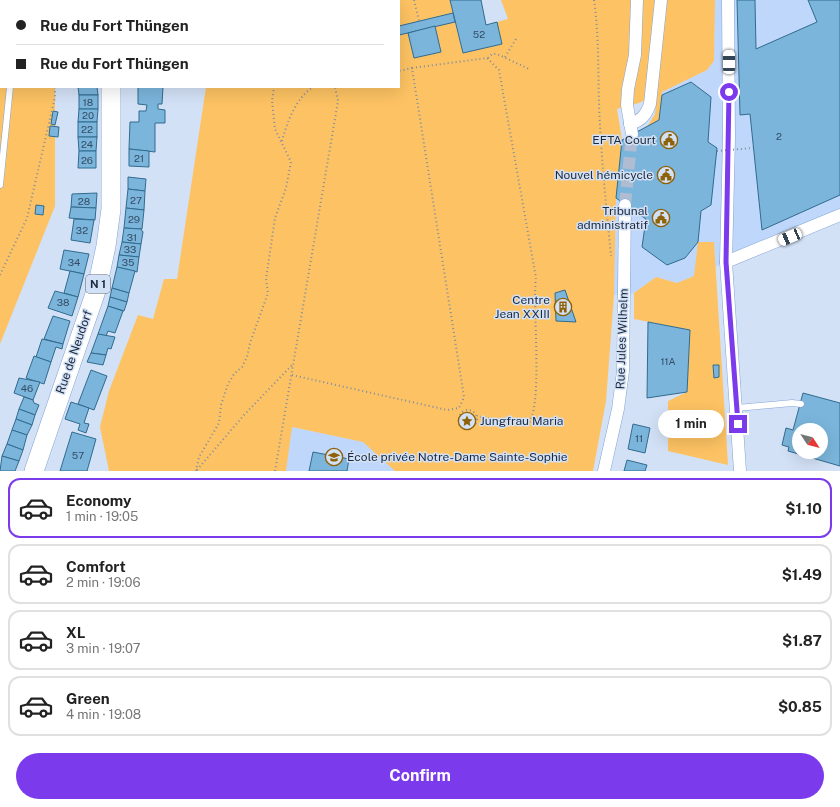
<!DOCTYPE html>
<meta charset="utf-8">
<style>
:root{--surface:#fff;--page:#f6f6f6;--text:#222;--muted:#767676;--line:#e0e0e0;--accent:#7c3aed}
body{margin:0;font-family:"Public Sans",sans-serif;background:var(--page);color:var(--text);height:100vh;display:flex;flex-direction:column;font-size:15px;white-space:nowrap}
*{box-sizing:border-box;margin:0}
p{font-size:13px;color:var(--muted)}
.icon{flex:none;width:22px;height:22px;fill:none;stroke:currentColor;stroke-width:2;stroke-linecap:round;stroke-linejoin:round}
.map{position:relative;height:471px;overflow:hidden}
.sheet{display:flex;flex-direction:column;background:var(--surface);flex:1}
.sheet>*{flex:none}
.guide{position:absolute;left:0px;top:0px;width:400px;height:88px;box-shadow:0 4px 16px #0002;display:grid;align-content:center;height:88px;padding:0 16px;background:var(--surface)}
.needle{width:26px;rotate:126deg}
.buttons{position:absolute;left:792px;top:423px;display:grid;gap:8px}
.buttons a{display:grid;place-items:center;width:36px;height:36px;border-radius:50%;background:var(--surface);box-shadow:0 4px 16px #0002;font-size:20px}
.end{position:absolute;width:18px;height:18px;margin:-9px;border:5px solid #7c3aed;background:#fff;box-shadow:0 0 0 2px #fff}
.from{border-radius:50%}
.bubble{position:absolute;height:28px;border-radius:14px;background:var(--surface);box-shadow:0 4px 16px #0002;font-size:13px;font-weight:700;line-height:28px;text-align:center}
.car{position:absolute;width:12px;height:24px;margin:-12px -6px;border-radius:5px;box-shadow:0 0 3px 1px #0007;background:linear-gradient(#fff 24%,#345 0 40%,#fff 0 76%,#345 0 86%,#fff 0)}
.guide b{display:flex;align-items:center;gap:14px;height:38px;font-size:15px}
.guide b+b{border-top:1px solid var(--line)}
.guide i{width:10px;height:10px;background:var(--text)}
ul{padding:7px 0 0;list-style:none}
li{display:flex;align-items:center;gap:12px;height:60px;margin:0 8px 6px;padding:0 8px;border:2px solid var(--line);border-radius:12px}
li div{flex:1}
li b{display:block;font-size:15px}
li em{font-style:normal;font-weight:700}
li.current{border-color:var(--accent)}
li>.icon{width:36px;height:36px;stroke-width:1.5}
.primary-button{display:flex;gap:8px;margin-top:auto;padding:8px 16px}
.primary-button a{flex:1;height:46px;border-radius:24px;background:var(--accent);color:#fff;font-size:16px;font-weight:700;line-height:46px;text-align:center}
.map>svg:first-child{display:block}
.built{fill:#bfd7fa}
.green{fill:#fcc263}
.building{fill:#7bb5db;stroke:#316b8e;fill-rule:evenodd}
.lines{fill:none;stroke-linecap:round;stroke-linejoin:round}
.street-tunnel{stroke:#afbcd1;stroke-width:12;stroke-dasharray:12 6;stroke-linecap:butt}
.lane-casing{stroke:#82a4d5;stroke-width:7}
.street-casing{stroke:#82a4d5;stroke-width:13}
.primary-casing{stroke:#82a4d5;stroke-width:20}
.path{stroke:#808ea2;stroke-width:2;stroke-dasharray:1 3;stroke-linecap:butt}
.lane{stroke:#fff;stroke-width:6}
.street{stroke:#fff;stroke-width:12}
.primary{stroke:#fff;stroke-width:19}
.path-bridge{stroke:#808ea2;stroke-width:2;stroke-dasharray:1 3;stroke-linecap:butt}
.route{stroke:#7c3aed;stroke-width:5}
.labels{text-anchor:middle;stroke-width:3;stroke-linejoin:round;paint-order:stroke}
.number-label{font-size:10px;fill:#344d65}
.shield{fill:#d3e1f6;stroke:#546175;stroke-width:1}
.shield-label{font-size:11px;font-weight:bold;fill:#1d2a3e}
.poi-label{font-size:12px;fill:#1d2a3e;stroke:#d3e1f6;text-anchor:end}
.street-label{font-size:12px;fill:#1d2a3e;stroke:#d3e1f6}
</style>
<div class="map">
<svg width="840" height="471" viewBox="0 0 840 471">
<rect width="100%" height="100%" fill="#d3e1f6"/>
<g class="built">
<polygon points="715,0 840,0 840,215 715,267 714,242 694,276 677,283 656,277 634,293 614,295 616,198 622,140 658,120 662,92 707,70 714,61"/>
<polygon points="291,427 363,442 395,471 286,471"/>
</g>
<g class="green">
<polygon points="0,0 55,0 1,1 1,87 55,87 55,206 0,344"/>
<polygon points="379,0 450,0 453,13 399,26 399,1 374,1"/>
<polygon points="501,0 715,0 714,61 707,70 662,92 659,120 647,127 655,114 657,94 639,103 617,109 622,140 616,198 614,295 606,401 593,471 395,471 363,442 292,427 286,471 109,471 100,427 109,391 138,315 153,319 164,279 177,279 206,87 399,87 399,35 408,33 414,58 441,52 435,26 455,22 463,53 502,44 497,22 508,19"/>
<polygon points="698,242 714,242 728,465 668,451 668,401 687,392 690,330 634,319 634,293 656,277 677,283 694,276"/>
</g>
<g class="building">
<polygon points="450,0 481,0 486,25 497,22 502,44 463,53"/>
<polygon points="737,0 755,0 756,49 817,22 808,0 840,0 840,195 762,230 750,114 740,115"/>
<polygon points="453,13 455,22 399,35 399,26"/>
<polygon points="435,26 441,52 414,58 408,33"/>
<polygon points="691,82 711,97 708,142 717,148 711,205 701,211 698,242 685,258 667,265 642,247 646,219 616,198 622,140 659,120 662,95"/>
<polygon points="78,87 97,87 98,95 79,95"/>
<polygon points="138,87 163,87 162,104 158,104 158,109 165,110 165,123 155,123 155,152 129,149 130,122 139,122 139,111 146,111 147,105 138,104"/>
<rect x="79" y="95" width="19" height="14"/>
<polygon points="79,109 98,109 97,122 78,122"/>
<polygon points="53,111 58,112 55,125 51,124"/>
<rect x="78" y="122" width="19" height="15"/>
<polygon points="50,126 59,127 58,137 49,136"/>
<polygon points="78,137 97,137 96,151 79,151"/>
<polygon points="129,149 149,151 149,167 129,166"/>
<polygon points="79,151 96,151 96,168 78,168"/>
<polygon points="128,177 146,179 145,191 128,189"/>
<polygon points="128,189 145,191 144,210 126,208"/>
<polygon points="97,193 96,208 71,207 72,194"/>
<polygon points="36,205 44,206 43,215 35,214"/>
<polygon points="71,207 96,208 95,220 69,218"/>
<polygon points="126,208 144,210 142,229 124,228"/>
<polygon points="74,219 94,220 90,243 71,240"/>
<polygon points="124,228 141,229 143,232 141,244 122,242"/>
<polygon points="122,242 141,244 139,257 119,255"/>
<polygon points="64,250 89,254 84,274 60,269"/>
<polygon points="119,255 139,257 137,272 117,267"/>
<polygon points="117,267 135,271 129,293 112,288"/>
<polygon points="70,271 84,274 78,297 64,293"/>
<polygon points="112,288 129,293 127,302 110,297"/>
<polygon points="565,290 576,322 556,321 555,293"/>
<polygon points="55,291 78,297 72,316 48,308"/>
<polygon points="110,297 127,302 124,311 108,306"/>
<polygon points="108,306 123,311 115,333 108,331 106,336 98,334"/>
<polygon points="53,316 70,321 63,344 44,339"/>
<polygon points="648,322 690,330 687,392 647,398"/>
<polygon points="98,334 115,337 111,349 108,348 106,355 91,353"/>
<polygon points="42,339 63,344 62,349 56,347 51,362 36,357"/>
<polygon points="91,353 106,355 103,365 87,362"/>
<polygon points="34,356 51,362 44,384 26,378"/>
<polygon points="713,365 719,365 719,377 714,378"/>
<polygon points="91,370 107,376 94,410 78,404"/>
<polygon points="19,378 40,382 33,400 14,393"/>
<path d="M803,393l37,10v63l-52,-15 1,-4 -7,-2 4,-17 7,2zM799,430h22v22h-22z"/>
<polygon points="24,397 33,400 34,403 39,405 35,415 19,409"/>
<polygon points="71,402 89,408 84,423 89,424 86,433 78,430 80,424 65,419"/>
<polygon points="19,409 35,415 32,425 16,419"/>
<polygon points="16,419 32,425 27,435 12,430"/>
<polygon points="633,424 650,428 645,453 628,449"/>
<polygon points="12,430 27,435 23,450 7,444"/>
<polygon points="72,432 96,439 87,471 60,471"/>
<polygon points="7,444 23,450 19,461 2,456"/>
<polygon points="313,452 349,459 347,471 309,471"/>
<polygon points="2,456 19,461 15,471 0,471"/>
<polygon points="627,460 647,465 645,471 624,471"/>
</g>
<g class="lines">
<polyline class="street-tunnel" points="625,205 632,134"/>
<defs>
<g id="lane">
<polyline points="14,0 14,1"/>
<polyline points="39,0 40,1"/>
<polyline points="65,1 65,0"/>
<polyline points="0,185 10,87"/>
<polyline points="737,408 792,403 801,404"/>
</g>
<g id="street">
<polyline points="728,0 729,138 726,262 740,471"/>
<path d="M630,124c12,-4 16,-9 20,-20l11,-104"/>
<polyline points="632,134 627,105 628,89 635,55 637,0"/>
<polyline points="726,262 840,215"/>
<polyline points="604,471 618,409 623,371 625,205"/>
</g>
<g id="primary">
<polyline points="110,0 110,1"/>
<polyline points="34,471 97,288 106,246 111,209 111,87"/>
</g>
</defs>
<use href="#lane" class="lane-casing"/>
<use href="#street" class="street-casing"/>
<use href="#primary" class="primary-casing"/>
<g class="path">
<polyline points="414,0 419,21"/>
<path d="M594,0c5,35 4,69 5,104 2,51 7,101 12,152"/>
<polyline points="274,1 275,0"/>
<polyline points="505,57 516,39"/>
<polyline points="488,58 492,54 497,54 529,69"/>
<path d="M412,68l75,-10 12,12 37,208c-4,29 8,131 -9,148l-50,-10"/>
<path d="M282,141c5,-19 14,-43 31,-54"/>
<polyline points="0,275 27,218 55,97 55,87"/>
<polyline points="292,375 447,410 459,408 464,397 412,68 399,71"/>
<circle cx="468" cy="419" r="9"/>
<polyline points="197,470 244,415 293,364"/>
<polyline points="196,471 199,457 219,423 221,405 228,384 234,374 242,367 247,357 250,343 268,293 266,279 275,218 286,188 291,162 275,129 272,101 274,87"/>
<polyline points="275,471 338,101 335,87"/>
</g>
<use href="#lane" class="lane"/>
<use href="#street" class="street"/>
<use href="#primary" class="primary"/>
<polyline class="path-bridge" points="717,151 753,148"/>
</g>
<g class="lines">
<polyline class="route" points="729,92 726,262 738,424"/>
</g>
<defs>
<symbol id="civic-ring" viewBox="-11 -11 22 22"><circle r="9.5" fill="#d3e1f6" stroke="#8e6208" stroke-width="1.5"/><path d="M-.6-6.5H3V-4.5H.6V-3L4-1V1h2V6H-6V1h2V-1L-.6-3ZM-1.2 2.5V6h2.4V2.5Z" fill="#8e6208"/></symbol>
<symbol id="building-ring" viewBox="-11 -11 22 22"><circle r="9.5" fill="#d3e1f6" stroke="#8e6208" stroke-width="1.5"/><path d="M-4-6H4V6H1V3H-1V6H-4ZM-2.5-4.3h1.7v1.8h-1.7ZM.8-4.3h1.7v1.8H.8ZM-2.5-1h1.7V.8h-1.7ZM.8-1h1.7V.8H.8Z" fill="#8e6208"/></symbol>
<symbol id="sight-ring" viewBox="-11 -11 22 22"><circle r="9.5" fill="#d3e1f6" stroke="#8e6208" stroke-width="1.5"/><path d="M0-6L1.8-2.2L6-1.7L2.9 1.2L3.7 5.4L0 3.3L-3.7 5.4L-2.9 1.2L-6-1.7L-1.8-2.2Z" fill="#8e6208"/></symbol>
<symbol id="school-ring" viewBox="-11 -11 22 22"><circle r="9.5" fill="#d3e1f6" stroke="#8e6208" stroke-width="1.5"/><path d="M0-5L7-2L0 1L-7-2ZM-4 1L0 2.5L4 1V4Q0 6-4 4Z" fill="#8e6208"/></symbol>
</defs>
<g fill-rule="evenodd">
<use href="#civic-ring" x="659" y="130" width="20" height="20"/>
<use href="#civic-ring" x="656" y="165" width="20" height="20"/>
<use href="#civic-ring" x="651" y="208" width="20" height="20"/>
<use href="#building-ring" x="553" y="297" width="20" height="20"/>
<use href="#sight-ring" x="457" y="411" width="20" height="20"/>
<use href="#school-ring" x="324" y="447" width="20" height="20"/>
</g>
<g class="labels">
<g class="number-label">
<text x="479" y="38">52</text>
<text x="88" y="106">18</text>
<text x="88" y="119">20</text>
<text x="87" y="133">22</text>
<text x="779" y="140">2</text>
<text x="87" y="148">24</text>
<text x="139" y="162">21</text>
<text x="87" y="164">26</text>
<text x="136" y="204">27</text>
<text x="84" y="205">28</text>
<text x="134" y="223">29</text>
<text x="82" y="234">32</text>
<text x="132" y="241">31</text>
<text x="130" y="253">33</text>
<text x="74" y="266">34</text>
<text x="128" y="266">35</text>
<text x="63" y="306">38</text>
<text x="668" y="365">11A</text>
<text x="27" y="392">46</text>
<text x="639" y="442">11</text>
<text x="78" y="459">57</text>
</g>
<rect class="shield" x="86" y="275" width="24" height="18" rx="3"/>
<g class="shield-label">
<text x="98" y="288">N 1</text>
</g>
<g class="poi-label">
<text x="656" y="144">EFTA Court</text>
<text x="653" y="179">Nouvel hémicycle</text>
<text x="648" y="215">Tribunal<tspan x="648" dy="14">administratif</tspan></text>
<text x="550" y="304">Centre<tspan x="550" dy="14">Jean XXIII</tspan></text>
<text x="480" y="425" text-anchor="start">Jungfrau Maria</text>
<text x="347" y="461" text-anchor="start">École privée Notre-Dame Sainte-Sophie</text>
</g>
<g class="street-label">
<text transform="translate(622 339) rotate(-88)" y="4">Rue Jules Wilhelm</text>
<text transform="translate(74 352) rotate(-71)" y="4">Rue de Neudorf</text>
</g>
</g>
</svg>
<div class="buttons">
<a><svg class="needle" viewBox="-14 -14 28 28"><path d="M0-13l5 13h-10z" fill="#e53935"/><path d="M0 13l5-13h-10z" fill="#767676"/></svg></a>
</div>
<i class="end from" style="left:729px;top:92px"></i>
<i class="end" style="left:738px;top:424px"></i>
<div class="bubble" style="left:658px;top:410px;width:66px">1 min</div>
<i class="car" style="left:729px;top:62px;rotate:0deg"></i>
<i class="car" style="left:790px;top:237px;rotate:247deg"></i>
<div class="guide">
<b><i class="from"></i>Rue du Fort Thüngen</b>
<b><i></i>Rue du Fort Thüngen</b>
</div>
</div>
<section class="sheet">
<ul>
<li class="current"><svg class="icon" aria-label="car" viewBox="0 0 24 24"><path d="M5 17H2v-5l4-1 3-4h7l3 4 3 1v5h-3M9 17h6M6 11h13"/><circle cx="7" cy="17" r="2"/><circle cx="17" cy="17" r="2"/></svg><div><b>Economy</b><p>1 min · 19:05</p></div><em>$1.10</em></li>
<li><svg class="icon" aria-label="car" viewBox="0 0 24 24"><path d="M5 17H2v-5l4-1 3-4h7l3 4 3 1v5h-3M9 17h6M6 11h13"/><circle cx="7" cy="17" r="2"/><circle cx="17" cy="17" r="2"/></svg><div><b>Comfort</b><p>2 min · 19:06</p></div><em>$1.49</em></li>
<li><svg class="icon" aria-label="car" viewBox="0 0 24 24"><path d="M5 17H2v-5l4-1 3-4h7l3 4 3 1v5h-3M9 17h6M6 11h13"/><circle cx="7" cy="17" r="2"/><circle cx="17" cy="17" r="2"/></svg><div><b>XL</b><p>3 min · 19:07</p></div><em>$1.87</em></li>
<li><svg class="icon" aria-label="car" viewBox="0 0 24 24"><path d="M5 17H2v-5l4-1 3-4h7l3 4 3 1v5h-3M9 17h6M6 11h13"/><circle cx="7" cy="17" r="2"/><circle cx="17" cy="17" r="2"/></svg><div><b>Green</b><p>4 min · 19:08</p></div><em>$0.85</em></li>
</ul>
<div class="primary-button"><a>Confirm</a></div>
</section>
